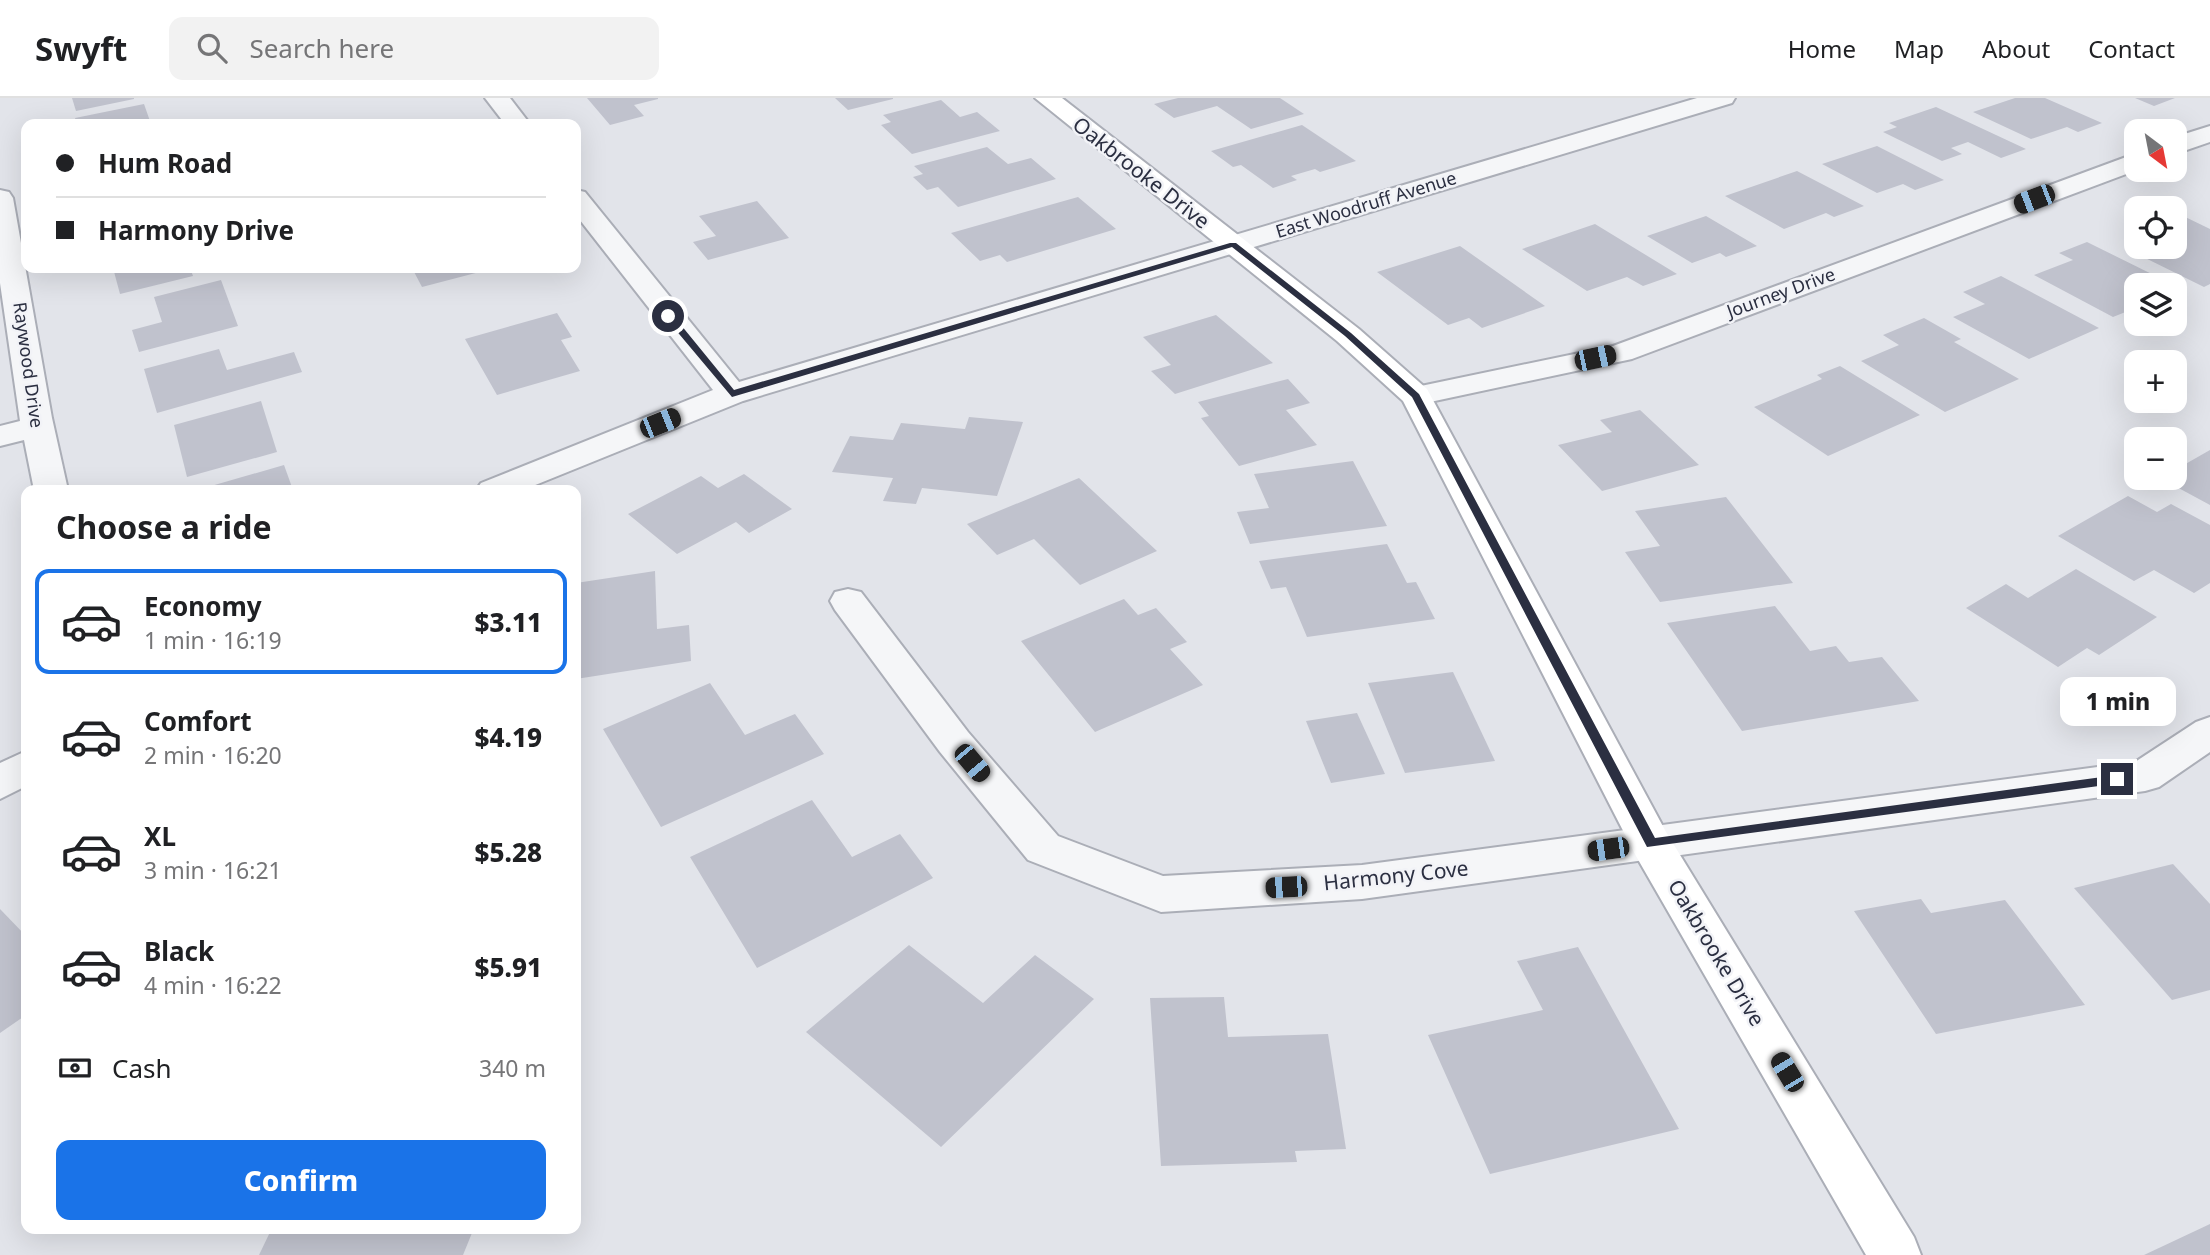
<!DOCTYPE html>
<meta charset="utf-8">
<style>
:root{--surface:#fff;--page:#f2f2f2;--text:#202124;--muted:#757577;--line:#e0e0e0;--accent:#1a73e8}
body{margin:0;font-family:"Noto Sans",sans-serif;background:var(--page);color:var(--text);height:100vh;display:flex;flex-direction:column;font-size:26px;white-space:nowrap}
*{box-sizing:border-box;margin:0}
p{font-size:23px;color:var(--muted)}
.icon{flex:none;width:38px;height:38px;fill:none;stroke:currentColor;stroke-width:2;stroke-linecap:round;stroke-linejoin:round}
.map{position:relative;flex:1;overflow:hidden}
.drawer{position:absolute;left:21px;top:387px;width:560px;height:749px;display:flex;flex-direction:column;background:var(--surface);border-radius:14px;box-shadow:0 7px 28px #0002}
.drawer>*{flex:none}
.banner{position:absolute;left:21px;top:21px;width:560px;height:154px;border-radius:14px;box-shadow:0 7px 28px #0002;display:grid;align-content:center;height:154px;padding:0 35px;background:var(--surface)}
.needle{width:46px;rotate:148deg}
.controls{position:absolute;left:2124px;top:21px;display:grid;gap:14px}
.controls a{display:grid;place-items:center;width:63px;height:63px;border-radius:14px;background:var(--surface);box-shadow:0 7px 28px #0002;font-size:35px}
.end{position:absolute;width:32px;height:32px;margin:-16px;border:9px solid #2b2f41;background:#fff;box-shadow:0 0 0 4px #fff}
.from{border-radius:50%}
.bubble{position:absolute;height:49px;border-radius:14px;background:var(--surface);box-shadow:0 7px 28px #0002;font-size:23px;font-weight:800;line-height:49px;text-align:center}
.car{position:absolute;width:21px;height:42px;margin:-21px -10px;border-radius:9px;box-shadow:0 0 5px 2px #0007;background:linear-gradient(#222 24%,#8ab4d8 0 40%,#222 0 76%,#8ab4d8 0 86%,#222 0)}
.banner b{display:flex;align-items:center;gap:24px;height:66px;font-size:26px}
.banner b+b{border-top:2px solid var(--line)}
.banner i{width:18px;height:18px;background:var(--text)}
ul{padding:0;list-style:none}
li{display:flex;align-items:center;gap:21px;height:105px;margin:0 14px 10px;padding:0 21px;border:4px solid transparent;border-radius:14px}
li div{flex:1}
li b{display:block;font-size:26px}
li em{font-style:normal;font-weight:800}
li.active{border-color:var(--accent)}
li>.icon{width:63px;height:63px;stroke-width:1.5}
h2{padding:0 35px;font-size:32px;line-height:84px}
.pay{display:flex;align-items:center;gap:18px;height:77px;padding:0 35px;font-size:26px}
.pay p{margin-inline-start:auto}
.primary-button{display:flex;gap:14px;margin-top:auto;padding:14px 35px}
.primary-button a{flex:1;height:80px;border-radius:14px;background:var(--accent);color:#fff;font-size:28px;font-weight:800;line-height:80px;text-align:center}
header{display:flex;align-items:center;gap:42px;box-sizing:border-box;height:98px;padding:0 35px;background:var(--surface);border-bottom:2px solid var(--line)}
header strong{font-size:33px}
nav{display:flex;gap:38px;margin-inline-start:auto;font-size:24px}
.search{width:490px;height:63px;background:var(--page);display:flex;align-items:center;gap:18px;box-sizing:border-box;padding:0 24px;border-radius:14px;color:var(--muted);font-size:26px}
.map>svg:first-child{display:block}
.building{fill:#c0c2cd}
.lines{fill:none;stroke-linecap:round;stroke-linejoin:round}
.street-casing{stroke:#abaeb7;stroke-width:4}
.secondary-casing{stroke:#abaeb7;stroke-width:4}
.street{fill:#f5f6f8;fill-rule:evenodd}
.secondary{fill:#fff;fill-rule:evenodd}
.route{fill:#2b2f41}
.labels{text-anchor:middle;stroke-width:5;stroke-linejoin:round;paint-order:stroke}
.far-street-label{font-size:18px;fill:#2b2f41;stroke:#f2f3f7}
.street-label{font-size:21px;fill:#2b2f41;stroke:#f2f3f7}
</style>
<header>
<strong>Swyft</strong>
<div class="search"><svg class="icon" aria-label="search" viewBox="0 0 24 24"><circle cx="10" cy="10" r="6"/><path d="M15 15l6 6"/></svg>Search here</div>
<nav><a>Home</a><a>Map</a><a>About</a><a>Contact</a></nav>
</header>
<div class="map">
<svg width="2210" height="1157" viewBox="0 0 2210 1157">
<rect width="100%" height="100%" fill="#e2e4ea"/>
<g class="building">
<polygon points="72,0 134,0 134,1 76,13"/>
<polygon points="587,0 658,0 658,1 634,7 644,18 610,27"/>
<polygon points="835,0 893,0 893,1 848,12"/>
<polygon points="1178,0 1280,0 1304,16 1251,31 1217,8 1174,20 1154,6"/>
<polygon points="2015,0 2045,0 2102,25 2078,34 2067,29 2031,41 1973,14"/>
<polygon points="2135,0 2175,0 2154,8"/>
<polygon points="941,2 960,19 977,14 1000,33 912,56 881,27 891,24 883,17"/>
<polygon points="144,6 151,26 77,26 75,20"/>
<polygon points="1936,9 2026,51 2001,60 1968,44 1951,50 1962,56 1942,63 1883,34 1897,29 1889,25"/>
<polygon points="1302,27 1356,63 1320,74 1315,71 1291,78 1297,82 1273,90 1241,67 1233,69 1211,53"/>
<polygon points="1877,48 1944,82 1915,92 1903,86 1877,95 1822,66"/>
<polygon points="987,49 1008,66 1031,60 1056,81 958,109 938,89 927,92 913,79 923,76 914,68"/>
<polygon points="1797,73 1864,108 1834,119 1826,115 1784,131 1725,98"/>
<polygon points="1078,99 1116,131 1007,164 1000,157 980,163 951,135"/>
<polygon points="757,103 789,140 708,162 693,144 716,138 699,118"/>
<polygon points="2175,114 2210,131 2210,186 2204,189 2129,152 2136,149 2175,149"/>
<polygon points="1706,118 1757,148 1726,159 1720,155 1692,165 1647,138"/>
<polygon points="1595,126 1677,176 1643,188 1627,179 1587,193 1522,151"/>
<polygon points="2087,144 2174,187 2137,187 2137,217 2128,213 2113,219 2034,177 2073,162 2059,155"/>
<polygon points="1460,148 1545,208 1482,230 1469,220 1448,227 1377,174"/>
<polygon points="113,170 190,170 193,178 120,196"/>
<polygon points="412,170 491,170 491,171 422,189"/>
<polygon points="2001,178 2099,230 2029,261 1953,219 1985,206 1963,194"/>
<polygon points="221,182 238,228 139,254 132,232 162,224 154,199"/>
<polygon points="557,215 572,239 561,242 580,273 497,297 465,241"/>
<polygon points="1216,217 1273,265 1175,296 1151,273 1171,267 1143,239"/>
<polygon points="1924,220 1961,241 1954,244 2019,281 1945,314 1861,263 1899,247 1883,237"/>
<polygon points="219,251 227,272 294,254 302,274 157,315 144,271"/>
<polygon points="1840,268 1920,317 1828,358 1754,309 1822,281 1817,277"/>
<polygon points="1288,281 1310,305 1286,312 1317,347 1239,368 1201,320 1209,318 1198,304"/>
<polygon points="261,303 277,354 187,379 174,327"/>
<polygon points="1640,312 1699,367 1602,393 1558,347 1612,334 1600,322"/>
<polygon points="969,319 1023,324 997,398 922,390 916,406 883,403 893,380 832,374 850,338 893,342 901,325 965,331"/>
<polygon points="2210,352 2210,407 2160,380 2175,380 2175,372"/>
<polygon points="1353,363 1387,428 1250,446 1237,414 1269,410 1254,376"/>
<polygon points="284,367 293,392 212,392 211,388"/>
<polygon points="744,376 792,411 749,435 736,424 677,456 628,416 701,378 718,390"/>
<polygon points="1079,380 1157,453 1080,487 1034,441 997,457 967,426"/>
<polygon points="2128,398 2157,414 2171,406 2210,427 2210,485 2194,495 2154,472 2134,483 2058,438"/>
<polygon points="1726,399 1793,485 1660,504 1625,454 1660,448 1635,413"/>
<polygon points="1387,446 1407,485 1416,484 1435,521 1307,539 1286,489 1271,491 1259,463"/>
<polygon points="2076,471 2157,519 2099,557 2087,550 2058,569 1966,510 2006,486 2028,500"/>
<polygon points="655,473 657,531 689,527 691,563 576,581 576,485"/>
<polygon points="1124,501 1138,517 1156,510 1187,544 1170,551 1203,587 1095,634 1021,543"/>
<polygon points="1775,508 1810,553 1836,548 1849,564 1882,559 1919,603 1742,633 1667,525"/>
<polygon points="1453,574 1495,663 1405,675 1368,585"/>
<polygon points="710,585 745,637 795,616 824,656 661,729 603,631"/>
<polygon points="1357,615 1385,676 1331,685 1306,623"/>
<polygon points="812,702 852,759 900,736 933,780 757,870 690,759"/>
<polygon points="2173,766 2210,806 2210,892 2172,902 2074,790"/>
<polygon points="1921,801 1931,815 2005,802 2085,907 1936,936 1854,813"/>
<polygon points="0,811 26,838 26,917 0,935"/>
<polygon points="909,847 983,905 1035,857 1094,901 941,1049 806,934"/>
<polygon points="1578,849 1679,1031 1490,1076 1428,937 1543,912 1517,863"/>
<polygon points="1224,899 1228,939 1328,936 1346,1051 1295,1053 1297,1064 1161,1068 1150,900"/>
<polygon points="2210,1126 2210,1157 2144,1157"/>
<polygon points="272,1130 474,1130 463,1157 259,1157"/>
</g>
<g class="lines">
<defs>
<g id="street">
<polygon points="485,0 510,0 530,26 505,26"/>
<polygon points="1697,0 1735,0 1732,5 743,303 523,392 476,392 481,385 713,292 576,117 576,92 585,94 739,284"/>
<polygon points="2210,28 2210,44 2175,56 2175,39"/>
<polygon points="2137,55 2137,72 1632,261 1416,307 1405,305 1400,298 1405,291 1416,289 1613,248"/>
<polygon points="0,92 9,94 13,100 52,320 68,392 34,392 24,342 0,348 0,328 20,323 0,185"/>
<polygon points="848,491 861,494 968,634 1058,738 1163,778 1362,767 2135,664 2196,624 2210,619 2210,654 2159,689 2145,693 1362,801 1161,814 1028,762 940,654 835,512 830,503 835,494"/>
<polygon points="26,653 26,688 0,701 0,665"/>
</g>
<polygon id="secondary" points="1035,0 1062,0 1359,231 1427,291 1666,734 1914,1139 1921,1157 1866,1157 1636,758 1403,303 1337,243"/>
</defs>
<use href="#street" class="street-casing"/>
<use href="#secondary" class="secondary-casing"/>
<use href="#street" class="street"/>
<use href="#secondary" class="secondary"/>
</g>
<polygon class="route" points="1230,145 1236,145 1351,235 1419,296 1655,740 2117,677 2123,681 2121,685 1647,749 1412,299 1345,238 1232,149 732,299 664,218 672,216 734,292"/>
<g class="labels">
<g class="far-street-label">
<text transform="translate(1366 107) rotate(-17)" y="6">East Woodruff Avenue</text>
<text transform="translate(1781 195) rotate(-20)" y="6">Journey Drive</text>
<text transform="translate(28 267) rotate(82)" y="6">Raywood Drive</text>
</g>
<g class="street-label">
<text transform="translate(1141 75) rotate(38)" y="7">Oakbrooke Drive</text>
<text transform="translate(1396 778) rotate(-6)" y="7">Harmony Cove</text>
<text transform="translate(1716 855) rotate(59)" y="7">Oakbrooke Drive</text>
</g>
</g>
</svg>
<div class="controls">
<a><svg class="needle" viewBox="-14 -14 28 28"><path d="M0-13l5 13h-10z" fill="#e53935"/><path d="M0 13l5-13h-10z" fill="#757577"/></svg></a>
<a><svg class="icon" aria-label="locate" viewBox="0 0 24 24"><circle cx="12" cy="12" r="6"/><path d="M12 2v4M12 18v4M2 12h4M18 12h4"/></svg></a>
<a><svg class="icon" aria-label="layers" viewBox="0 0 24 24"><path d="M12 4l9 5-9 5-9-5zM3 14l9 5 9-5"/></svg></a>
<a>+</a>
<a>−</a>
</div>
<i class="end from" style="left:668px;top:218px"></i>
<i class="end" style="left:2117px;top:681px"></i>
<div class="bubble" style="left:2060px;top:579px;width:116px">1 min</div>
<i class="car" style="left:2034px;top:101px;rotate:249deg"></i>
<i class="car" style="left:1595px;top:260px;rotate:78deg"></i>
<i class="car" style="left:660px;top:325px;rotate:68deg"></i>
<i class="car" style="left:972px;top:665px;rotate:140deg"></i>
<i class="car" style="left:1608px;top:751px;rotate:262deg"></i>
<i class="car" style="left:1286px;top:789px;rotate:267deg"></i>
<i class="car" style="left:1787px;top:974px;rotate:329deg"></i>
<div class="banner">
<b><i class="from"></i>Hum Road</b>
<b><i></i>Harmony Drive</b>
</div>
<section class="drawer">
<h2>Choose a ride</h2>
<ul>
<li class="active"><svg class="icon" aria-label="car" viewBox="0 0 24 24"><path d="M5 17H2v-5l4-1 3-4h7l3 4 3 1v5h-3M9 17h6M6 11h13"/><circle cx="7" cy="17" r="2"/><circle cx="17" cy="17" r="2"/></svg><div><b>Economy</b><p>1 min · 16:19</p></div><em>$3.11</em></li>
<li><svg class="icon" aria-label="car" viewBox="0 0 24 24"><path d="M5 17H2v-5l4-1 3-4h7l3 4 3 1v5h-3M9 17h6M6 11h13"/><circle cx="7" cy="17" r="2"/><circle cx="17" cy="17" r="2"/></svg><div><b>Comfort</b><p>2 min · 16:20</p></div><em>$4.19</em></li>
<li><svg class="icon" aria-label="car" viewBox="0 0 24 24"><path d="M5 17H2v-5l4-1 3-4h7l3 4 3 1v5h-3M9 17h6M6 11h13"/><circle cx="7" cy="17" r="2"/><circle cx="17" cy="17" r="2"/></svg><div><b>XL</b><p>3 min · 16:21</p></div><em>$5.28</em></li>
<li><svg class="icon" aria-label="car" viewBox="0 0 24 24"><path d="M5 17H2v-5l4-1 3-4h7l3 4 3 1v5h-3M9 17h6M6 11h13"/><circle cx="7" cy="17" r="2"/><circle cx="17" cy="17" r="2"/></svg><div><b>Black</b><p>4 min · 16:22</p></div><em>$5.91</em></li>
</ul>
<div class="pay"><svg class="icon" aria-label="cash" viewBox="0 0 24 24"><path d="M3 7h18v10H3z"/><circle cx="12" cy="12" r="2"/></svg>Cash<p>340 m</p></div>
<div class="primary-button"><a>Confirm</a></div>
</section>
</div>
